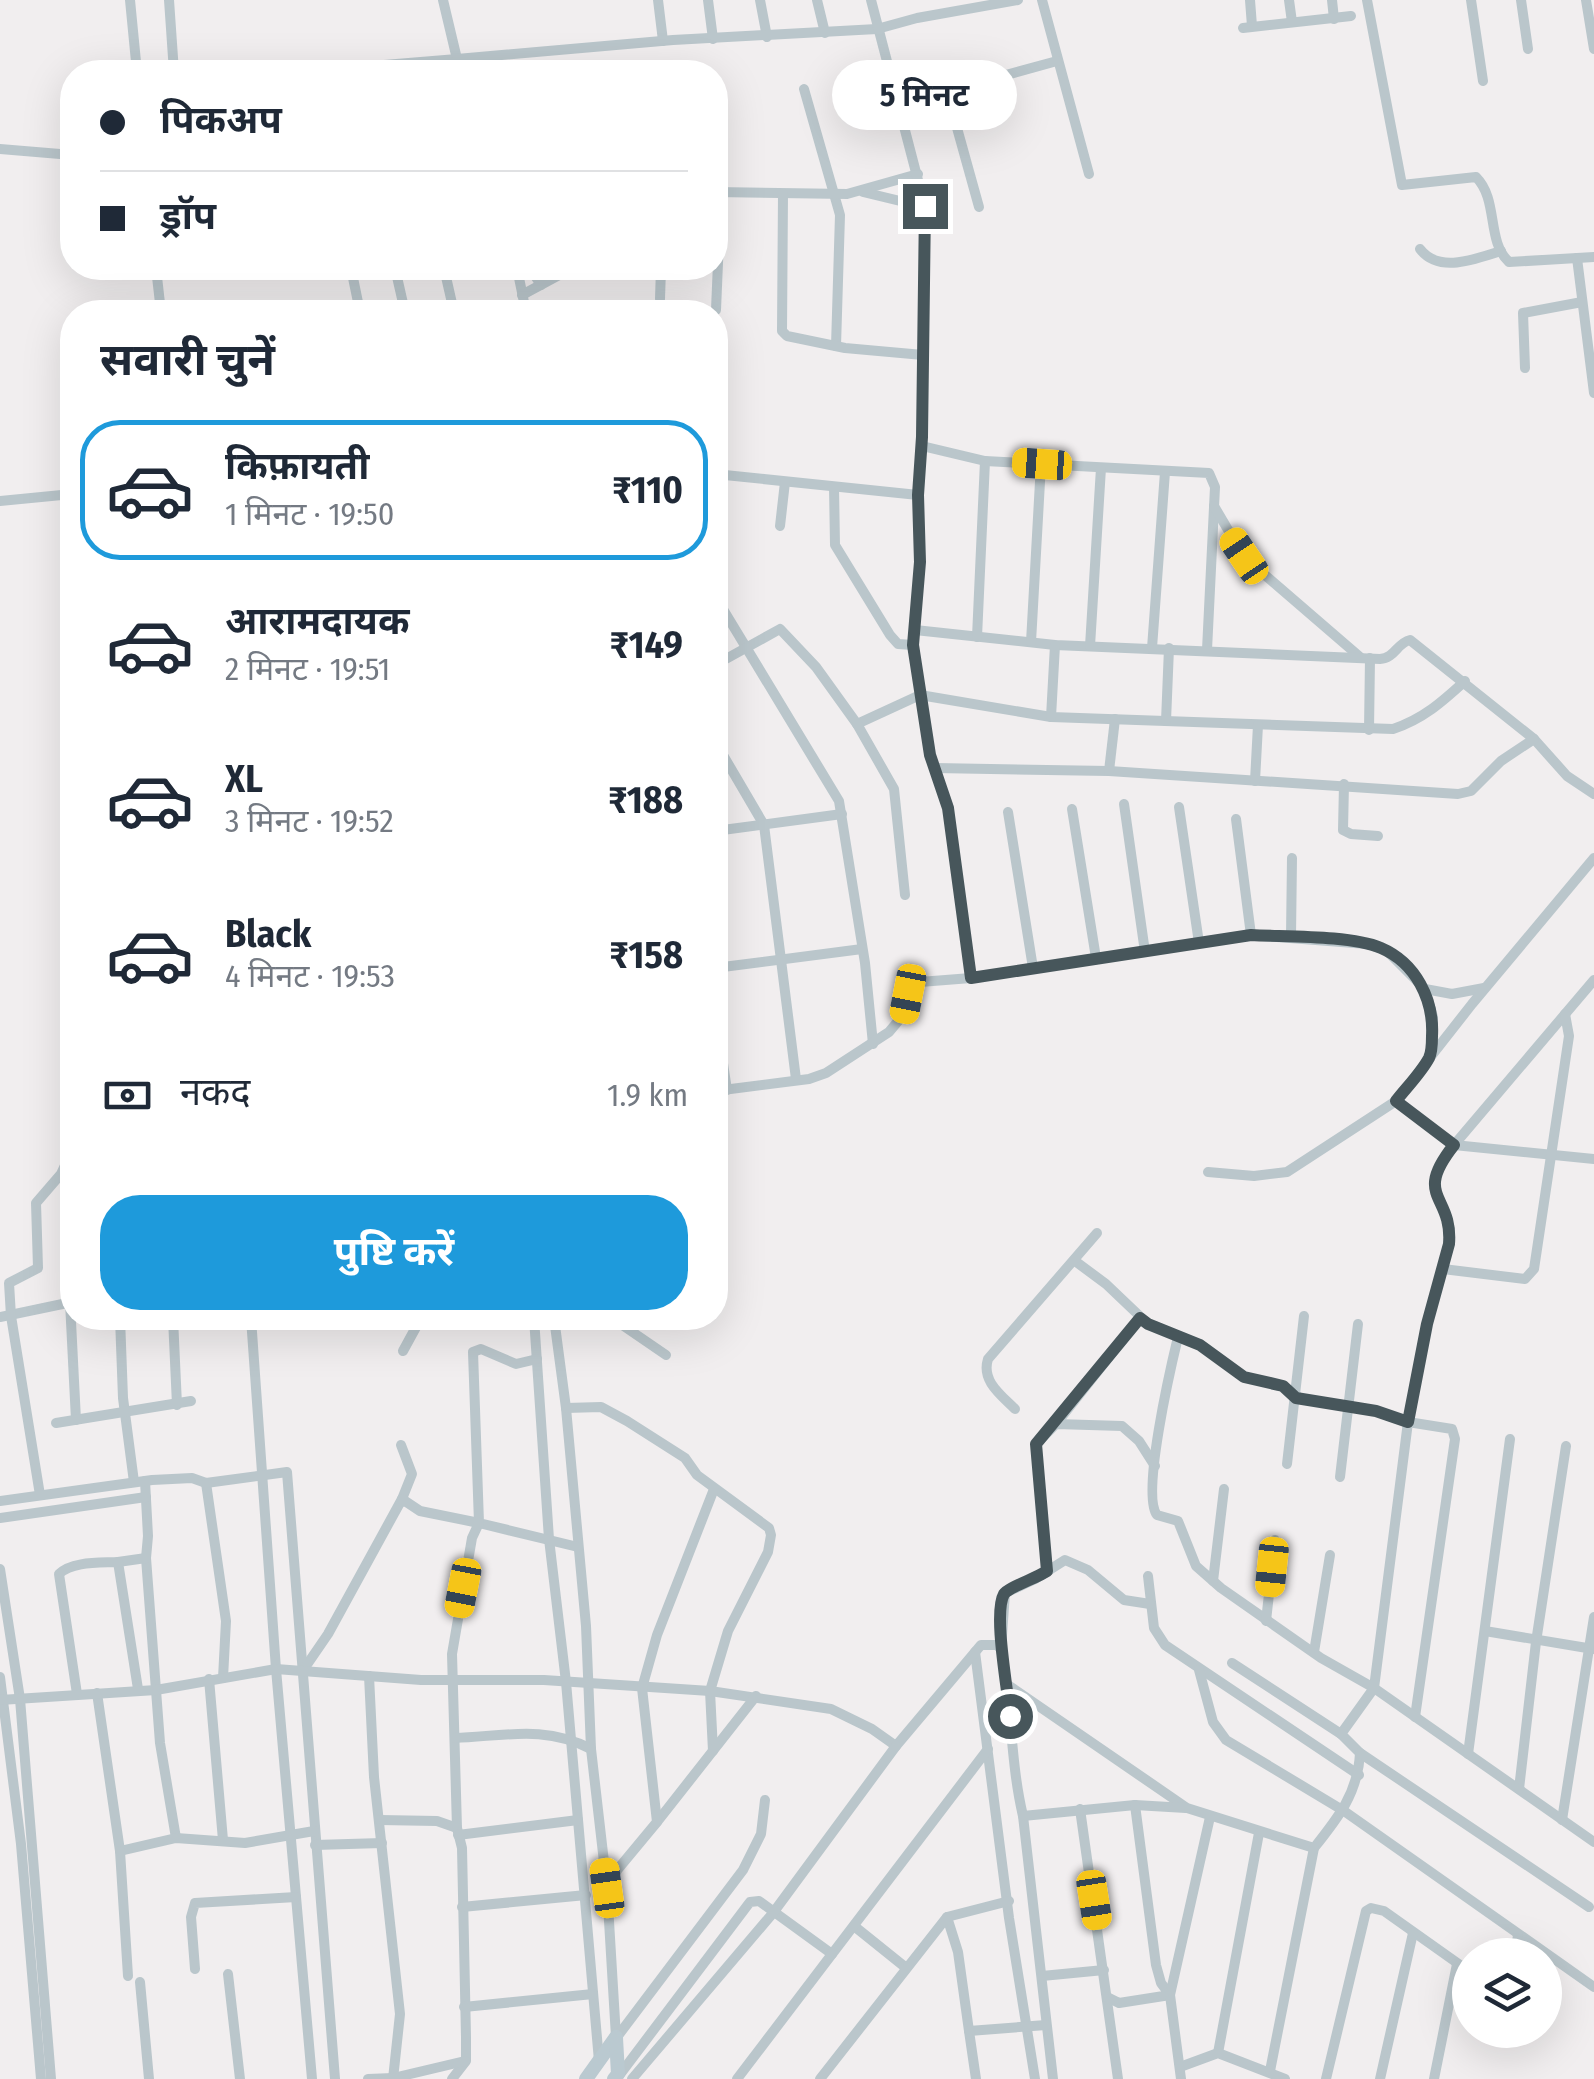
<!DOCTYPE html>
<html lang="hi">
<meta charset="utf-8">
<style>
:root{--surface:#fff;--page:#f6f6f7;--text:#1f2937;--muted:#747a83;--line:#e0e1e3;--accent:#1e9adb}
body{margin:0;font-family:"Fira Sans Condensed","Noto Sans Devanagari",sans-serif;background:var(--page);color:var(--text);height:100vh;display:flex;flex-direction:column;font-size:38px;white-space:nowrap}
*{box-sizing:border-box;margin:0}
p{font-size:32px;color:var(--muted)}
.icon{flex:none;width:55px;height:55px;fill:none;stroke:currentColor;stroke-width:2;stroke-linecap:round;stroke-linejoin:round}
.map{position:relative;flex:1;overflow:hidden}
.panel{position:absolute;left:60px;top:300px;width:668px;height:1030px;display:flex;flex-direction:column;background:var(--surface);border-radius:40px;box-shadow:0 10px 40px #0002}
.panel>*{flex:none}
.hud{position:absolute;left:60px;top:60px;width:668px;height:220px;border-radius:40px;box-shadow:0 10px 40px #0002;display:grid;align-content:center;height:220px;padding:0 40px;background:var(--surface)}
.buttons{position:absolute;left:1452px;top:1938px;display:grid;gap:20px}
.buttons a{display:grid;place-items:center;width:110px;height:110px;border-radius:50%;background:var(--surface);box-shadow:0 10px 40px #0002;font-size:50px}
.end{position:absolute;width:45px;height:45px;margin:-22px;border:12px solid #47565b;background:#fff;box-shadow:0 0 0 5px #fff}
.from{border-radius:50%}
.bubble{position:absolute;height:70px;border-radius:35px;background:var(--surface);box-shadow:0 10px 40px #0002;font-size:32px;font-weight:700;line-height:70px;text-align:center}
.car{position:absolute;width:30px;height:60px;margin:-30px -15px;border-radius:12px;box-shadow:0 0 8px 2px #0007;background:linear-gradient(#f5c518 24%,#345 0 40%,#f5c518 0 76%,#345 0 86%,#f5c518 0)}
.hud b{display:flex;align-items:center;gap:35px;height:95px;font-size:38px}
.hud b+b{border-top:2px solid var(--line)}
.hud i{width:25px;height:25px;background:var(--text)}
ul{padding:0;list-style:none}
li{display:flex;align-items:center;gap:30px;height:140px;margin:0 20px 15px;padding:0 20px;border:5px solid transparent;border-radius:40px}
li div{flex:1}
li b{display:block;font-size:38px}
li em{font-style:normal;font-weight:700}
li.selected{border-color:var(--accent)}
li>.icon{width:90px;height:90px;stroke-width:1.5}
h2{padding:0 40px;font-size:45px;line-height:120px}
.pay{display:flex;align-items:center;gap:25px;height:110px;padding:0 40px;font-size:38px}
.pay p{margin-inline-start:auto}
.button{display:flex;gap:20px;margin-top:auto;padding:20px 40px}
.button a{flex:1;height:115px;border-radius:40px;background:var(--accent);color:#fff;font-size:40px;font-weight:700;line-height:115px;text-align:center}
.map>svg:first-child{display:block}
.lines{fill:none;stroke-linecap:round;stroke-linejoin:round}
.street{stroke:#bac6cb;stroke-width:10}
.secondary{stroke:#bac9d0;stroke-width:14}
.route{stroke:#47565b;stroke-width:12}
</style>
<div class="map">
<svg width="1594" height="2079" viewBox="0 0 1594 2079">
<rect width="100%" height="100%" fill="#f1eeef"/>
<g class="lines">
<g class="street">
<polyline points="130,0 137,72"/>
<polyline points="169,0 174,72"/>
<polyline points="658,0 663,41"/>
<polyline points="708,0 713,39"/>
<polyline points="760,0 767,37"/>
<polyline points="817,0 825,33"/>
<polyline points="1042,0 1089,174"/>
<polyline points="1250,0 1252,26"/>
<polyline points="1289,0 1292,22"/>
<polyline points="1332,0 1334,19"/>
<path d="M1367,0l35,185 74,-8c23,23 10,64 33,85l85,-5"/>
<polyline points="1471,0 1483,81"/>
<polyline points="1521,0 1528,49"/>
<polyline points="1586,0 1594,49"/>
<polyline points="1243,28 1351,16"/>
<polyline points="360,67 457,59 443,0"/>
<polyline points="145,72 360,67 361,72"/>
<polyline points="459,72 457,59 673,40 877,29 917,18 1018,0"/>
<polyline points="804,89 840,215 836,346"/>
<polyline points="947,92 979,207"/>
<polyline points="901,104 1057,61"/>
<polyline points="0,149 72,155"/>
<polyline points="715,192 847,194 918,174"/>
<polyline points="863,192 925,207"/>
<polyline points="783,194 782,331 787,336 845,348 923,355"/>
<path d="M1420,249c19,25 55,10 81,2"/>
<polyline points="1577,258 1594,393"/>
<polyline points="156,268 161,312"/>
<polyline points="351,268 360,312"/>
<polyline points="395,268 405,312"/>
<polyline points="444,268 454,312"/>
<polyline points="517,268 526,312"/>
<polyline points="530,268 541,285"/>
<polyline points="522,295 572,268"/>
<polyline points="660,299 661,268"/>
<polyline points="716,310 721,192"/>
<polyline points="1525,368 1523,313 1582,302"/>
<polyline points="922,446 985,461 1209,473 1215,487 1207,650"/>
<polyline points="715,474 918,495 922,437 925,207 871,0"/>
<polyline points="834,487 835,545 890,635 898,644 913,645"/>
<polyline points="918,495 920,562 913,645 930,755 948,808 971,978"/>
<polyline points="0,501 72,494"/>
<polyline points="1214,506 1244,557 1360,657"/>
<polyline points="780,526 785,482"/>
<polyline points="715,596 839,801 865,963 873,1044"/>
<path d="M915,630l140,15 325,14c15,-1 17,-16 30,-19l124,99 33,37 27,18"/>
<polyline points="977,637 985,461"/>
<polyline points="1031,642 1041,464"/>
<polyline points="1090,646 1101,468"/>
<polyline points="1152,648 1165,472"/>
<path d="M715,665l65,-36 36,38 41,57 63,-29 131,22 342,12c30,-10 49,-27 72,-48"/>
<polyline points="1051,717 1055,645"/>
<polyline points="1166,721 1169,648"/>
<polyline points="857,724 894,789 905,895"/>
<polyline points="1369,730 1370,658"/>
<polyline points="723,755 764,825 796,1079"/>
<polyline points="935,768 1109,771 1458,794 1471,791 1501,761 1534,739"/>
<polyline points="1109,771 1115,719"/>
<polyline points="1255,781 1258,725"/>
<polyline points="1344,784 1343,830 1351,834 1378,836"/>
<polyline points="1124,804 1145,952"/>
<polyline points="1179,807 1199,943"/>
<polyline points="1072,809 1096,958"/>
<polyline points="1008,812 1033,968"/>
<polyline points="1236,819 1251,935"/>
<polyline points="715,831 842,814"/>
<polyline points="1291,936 1292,858"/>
<polyline points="715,968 862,949"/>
<polyline points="1425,989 1452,994 1484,988"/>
<polyline points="715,1010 727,1090"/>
<polyline points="715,1091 809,1079 826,1073 889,1032 904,1014 910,989 920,982 971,978 1251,935 1367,944 1386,950 1425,989 1433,1017 1431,1056"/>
<polyline points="1396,1101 1472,1004 1594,858"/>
<polyline points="1454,1145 1594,980"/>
<polyline points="1454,1145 1594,1159"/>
<polyline points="1075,1261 1106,1284 1148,1324 1201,1345 1244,1377 1283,1386 1301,1399 1376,1411 1408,1422 1452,1429 1455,1439 1415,1717"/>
<polyline points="1443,1269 1525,1279 1534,1269 1569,1036 1565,1014"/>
<polyline points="70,1302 76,1420"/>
<polyline points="0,1317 72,1302"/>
<polyline points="120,1318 123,1398 134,1482"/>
<polyline points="173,1318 177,1405"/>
<polyline points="251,1318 276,1669 312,2079"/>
<polyline points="534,1318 549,1539 566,1682 599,2061"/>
<polyline points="554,1318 566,1408 586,1626 591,1749 607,1888 616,2037"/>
<polyline points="612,1318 666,1355"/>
<path d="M1178,1337c-7,29 -37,158 -21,178l21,6 18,45 25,22 100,70 53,30 220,154"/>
<polyline points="403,1351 421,1318"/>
<polyline points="537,1359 516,1364 481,1349 473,1352 479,1523 578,1547"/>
<polyline points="566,1408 601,1407 627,1421 685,1458 697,1475 769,1528 771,1535 768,1552 728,1631 710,1691 713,1751"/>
<path d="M1015,1409c-14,-14 -34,-28 -27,-50l109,-126"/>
<polyline points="56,1423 191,1401"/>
<polyline points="1056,1424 1140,1318"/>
<polyline points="401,1445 412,1474 402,1499"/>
<polyline points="1287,1464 1304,1316"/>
<polyline points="1340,1477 1358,1324"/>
<polyline points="145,1481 148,1536 146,1558 160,1743 176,1838"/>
<polyline points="206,1483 226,1621 223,1678"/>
<polyline points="40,1495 11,1316 9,1283 38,1268 36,1203 61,1174 72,1150"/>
<polyline points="0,1501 152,1480 192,1478 206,1483 287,1472 335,2079"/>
<polyline points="0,1518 146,1497"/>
<polyline points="118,1562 146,1558"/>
<polyline points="0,1569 20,1699 51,2079"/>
<polyline points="1047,1571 1036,1444 1056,1424 1122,1426 1139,1441 1155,1466"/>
<polyline points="1148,1576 1154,1628 1165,1645 1359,1775"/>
<polyline points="1213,1581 1224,1489"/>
<polyline points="1266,1621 1275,1540"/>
<polyline points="1485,1631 1593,1649"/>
<polyline points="1001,1649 1005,1593 1035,1579 1065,1560 1088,1570 1124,1600 1150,1604"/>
<polyline points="975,1652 1009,1918 1035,2079"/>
<polyline points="1314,1652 1330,1555"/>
<polyline points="1232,1663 1341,1734"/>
<polyline points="304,1669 328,1634 402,1499 420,1511 479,1523 472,1538 452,1654 457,1828 462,1848 466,2037 466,2061 452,2079"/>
<polyline points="1199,1670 1213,1722 1226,1740 1344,1811 1594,1987"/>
<polyline points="369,1676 374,1777 400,2014 393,2079"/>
<polyline points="0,1677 21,1844 41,2079"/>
<polyline points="209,1679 223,1840"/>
<path d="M1008,1685l179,123 127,40c24,-30 44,-55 46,-95l-19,-19 33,-46 34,-266 19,-98 22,-80c5,-50 -37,-45 5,-99l-58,-44 -109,71 -33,4 -46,-4"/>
<polyline points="97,1693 120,1851 176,1838 245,1843 314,1831"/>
<path d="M77,1694l-18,-120c13,-13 41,-11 59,-12l20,127"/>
<path d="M0,1700l156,-10 120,-21 145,11h123l166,11 121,18 41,20 24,17 85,-101h16l4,4c11,56 9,112 22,167l30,263"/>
<path d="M455,1738c50,-2 90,-13 136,11"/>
<polyline points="1360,1753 1589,1907"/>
<polyline points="1468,1754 1510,1439"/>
<polyline points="1519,1789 1536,1642 1566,1446"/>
<polyline points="1080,1809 1118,2079"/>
<polyline points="1023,1816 1135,1805 1186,1808"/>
<polyline points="380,1820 437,1821 457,1828"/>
<polyline points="1562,1820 1594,1617"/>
<polyline points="657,1822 756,1696"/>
<polyline points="458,1835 578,1820"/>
<polyline points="315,1845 382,1843"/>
<polyline points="120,1851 128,1976"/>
<polyline points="607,1887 618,1869 657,1822 642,1688 657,1635 714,1489"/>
<polyline points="462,1907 586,1895"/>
<polyline points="947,1917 958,1952 969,2031 1046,2025"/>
<polyline points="854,1926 905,1967"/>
<polyline points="1515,1955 1518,1935"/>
<polyline points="195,1969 191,1917 195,1903 296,1897"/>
<polyline points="228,1974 240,2079"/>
<polyline points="1042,1976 1104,1970"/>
<polyline points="140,1982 149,2079"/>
<polyline points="1107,1997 1119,2003 1170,1995 1161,1983 1156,1965 1135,1805"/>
<polyline points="464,2007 593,1994"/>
<polyline points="969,2031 976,2079"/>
<polyline points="617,2037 743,1870 761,1834 765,1800"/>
<polyline points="1218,2053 1259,1833"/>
<polyline points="1180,2067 1218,2053 1285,2079"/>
<polyline points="1270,2071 1314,1848"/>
<polyline points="618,2077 750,1902 759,1901 832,1954"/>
<polyline points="368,2079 393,2078 465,2061"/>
<polyline points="632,2079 773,1913 896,1746"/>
<polyline points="737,2079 988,1749"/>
<polyline points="820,2079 947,1917 1009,1901"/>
<polyline points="1181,2079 1170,1995 1210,1817"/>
<polyline points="1326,2079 1366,1911 1371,1908 1384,1911 1470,1972"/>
<polyline points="1380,2079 1413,1933"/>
<polyline points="1434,2079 1457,1964"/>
</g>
<g class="secondary">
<polyline points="586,2079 616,2037"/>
<polyline points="614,2079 618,2074 616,2038"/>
</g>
</g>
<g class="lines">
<path class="route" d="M925,206l-3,231 -4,58 2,67 -7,83 17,110 18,53 23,170 280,-43c35,2 98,0 130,13 35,15 53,52 51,88 0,7 0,16 -3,22 -8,15 -23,30 -33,43l58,44c-42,53 -1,49 -5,99l-22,80 -19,98 -32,-11 -80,-13 -13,-12 -39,-9 -44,-32 -52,-21 -8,-6 -104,126 11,127c-10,7 -38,16 -43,23 -11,19 4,96 6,122"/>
</g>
</svg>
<div class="buttons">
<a><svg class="icon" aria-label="layers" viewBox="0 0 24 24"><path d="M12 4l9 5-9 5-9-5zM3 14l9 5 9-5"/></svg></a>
</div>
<i class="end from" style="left:1010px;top:1716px"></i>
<i class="end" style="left:925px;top:206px"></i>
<div class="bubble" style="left:832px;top:60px;width:185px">5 मिनट</div>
<i class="car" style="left:1042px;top:464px;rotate:274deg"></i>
<i class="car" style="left:1244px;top:556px;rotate:326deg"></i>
<i class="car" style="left:908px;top:994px;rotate:191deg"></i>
<i class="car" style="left:1272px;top:1567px;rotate:186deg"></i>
<i class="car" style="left:463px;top:1588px;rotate:191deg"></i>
<i class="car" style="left:607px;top:1888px;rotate:352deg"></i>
<i class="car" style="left:1094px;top:1900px;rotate:171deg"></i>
<div class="hud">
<b><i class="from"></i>पिकअप</b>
<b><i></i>ड्रॉप</b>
</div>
<section class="panel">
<h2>सवारी चुनें</h2>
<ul>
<li class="selected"><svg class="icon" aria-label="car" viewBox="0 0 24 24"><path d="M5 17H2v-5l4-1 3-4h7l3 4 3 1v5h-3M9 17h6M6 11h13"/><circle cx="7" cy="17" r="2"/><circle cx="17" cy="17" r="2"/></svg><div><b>किफ़ायती</b><p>1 मिनट · 19:50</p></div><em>₹110</em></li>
<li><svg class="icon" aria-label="car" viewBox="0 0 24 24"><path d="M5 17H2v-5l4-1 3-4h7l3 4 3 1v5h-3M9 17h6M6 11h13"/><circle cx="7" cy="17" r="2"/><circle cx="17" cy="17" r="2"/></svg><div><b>आरामदायक</b><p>2 मिनट · 19:51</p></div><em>₹149</em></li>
<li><svg class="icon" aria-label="car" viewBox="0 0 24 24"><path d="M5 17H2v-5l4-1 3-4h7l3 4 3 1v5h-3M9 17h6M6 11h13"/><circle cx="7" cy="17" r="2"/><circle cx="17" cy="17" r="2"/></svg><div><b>XL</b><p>3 मिनट · 19:52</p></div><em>₹188</em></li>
<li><svg class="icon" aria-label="car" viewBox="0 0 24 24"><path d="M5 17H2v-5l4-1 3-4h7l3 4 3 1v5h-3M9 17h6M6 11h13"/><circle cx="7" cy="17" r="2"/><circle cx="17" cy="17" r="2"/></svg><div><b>Black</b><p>4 मिनट · 19:53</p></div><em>₹158</em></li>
</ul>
<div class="pay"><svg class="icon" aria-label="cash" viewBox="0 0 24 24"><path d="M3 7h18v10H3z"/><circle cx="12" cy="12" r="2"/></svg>नकद<p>1.9 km</p></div>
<div class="button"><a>पुष्टि करें</a></div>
</section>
</div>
